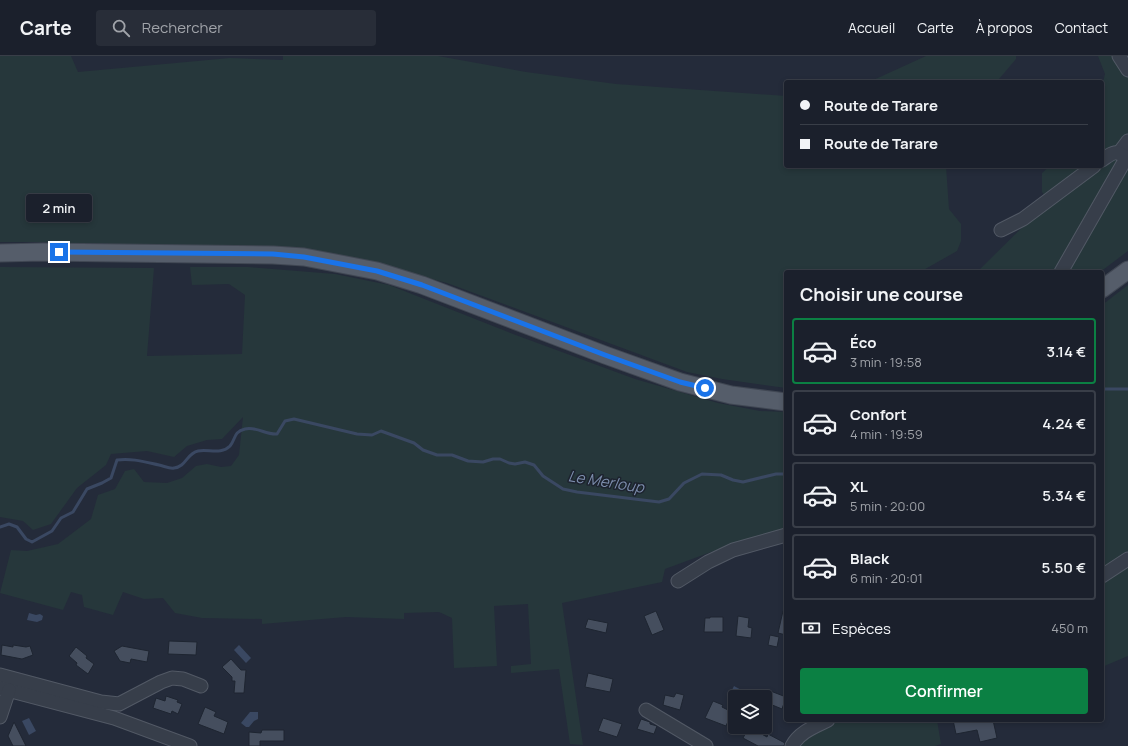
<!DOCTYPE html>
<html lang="fr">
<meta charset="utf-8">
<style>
:root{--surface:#1b202c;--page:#282d38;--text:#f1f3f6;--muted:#a0a3a9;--line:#393e48;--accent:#0b8043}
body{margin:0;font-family:Manrope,sans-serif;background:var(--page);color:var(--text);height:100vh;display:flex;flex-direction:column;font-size:15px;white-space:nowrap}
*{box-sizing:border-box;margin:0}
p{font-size:13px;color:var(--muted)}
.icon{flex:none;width:22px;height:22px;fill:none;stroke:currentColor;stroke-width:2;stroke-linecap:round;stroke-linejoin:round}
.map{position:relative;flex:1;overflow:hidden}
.sheet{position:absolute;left:784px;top:214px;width:320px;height:452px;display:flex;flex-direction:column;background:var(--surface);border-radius:4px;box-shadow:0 2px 6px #0003,0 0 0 1px var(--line)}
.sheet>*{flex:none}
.top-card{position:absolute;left:784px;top:24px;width:320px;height:88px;border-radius:4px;box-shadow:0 2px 6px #0003,0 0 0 1px var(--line);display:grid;align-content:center;height:88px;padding:0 16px;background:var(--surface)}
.buttons{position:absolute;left:728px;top:634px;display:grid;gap:8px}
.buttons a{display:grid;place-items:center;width:44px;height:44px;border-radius:4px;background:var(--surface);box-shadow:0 2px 6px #0003,0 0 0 1px var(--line);font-size:20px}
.end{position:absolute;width:18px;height:18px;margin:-9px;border:5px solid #1a73e8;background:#fff;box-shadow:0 0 0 2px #fff}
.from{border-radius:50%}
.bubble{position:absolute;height:28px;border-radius:4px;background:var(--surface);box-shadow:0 2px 6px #0003,0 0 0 1px var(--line);font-size:13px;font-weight:600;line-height:28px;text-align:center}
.top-card b{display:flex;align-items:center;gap:14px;height:38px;font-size:15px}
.top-card b+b{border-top:1px solid var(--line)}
.top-card i{width:10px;height:10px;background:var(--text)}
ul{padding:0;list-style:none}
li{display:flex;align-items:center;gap:12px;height:66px;margin:0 8px 6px;padding:0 8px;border:2px solid var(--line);border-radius:4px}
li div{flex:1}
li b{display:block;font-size:15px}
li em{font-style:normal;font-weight:600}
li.active{border-color:var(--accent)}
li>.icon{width:36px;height:36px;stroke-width:1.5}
h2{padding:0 16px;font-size:18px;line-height:48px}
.pay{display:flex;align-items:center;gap:10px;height:44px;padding:0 16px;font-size:15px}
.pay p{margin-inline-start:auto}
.button{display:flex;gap:8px;margin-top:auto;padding:8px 16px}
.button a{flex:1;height:46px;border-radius:4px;background:var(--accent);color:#fff;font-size:16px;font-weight:600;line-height:46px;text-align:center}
header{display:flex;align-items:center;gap:24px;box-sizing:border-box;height:56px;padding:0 20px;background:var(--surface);border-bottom:1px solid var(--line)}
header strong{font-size:19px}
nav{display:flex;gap:22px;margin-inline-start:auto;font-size:14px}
.search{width:280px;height:36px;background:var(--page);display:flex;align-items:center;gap:10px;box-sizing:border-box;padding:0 14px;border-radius:4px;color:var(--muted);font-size:15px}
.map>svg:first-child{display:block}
.green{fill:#26373b}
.water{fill:#3a4862}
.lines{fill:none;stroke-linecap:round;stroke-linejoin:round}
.stream{stroke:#3a4862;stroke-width:3}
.building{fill:#454e5e;stroke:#1e2531}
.minor-casing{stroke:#525965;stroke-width:15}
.major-casing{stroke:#404753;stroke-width:19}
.minor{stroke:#373e4a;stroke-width:13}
.major{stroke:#555d6a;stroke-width:17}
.route{stroke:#1a73e8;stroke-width:5}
.labels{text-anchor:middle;stroke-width:3;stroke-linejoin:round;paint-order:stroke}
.water-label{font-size:15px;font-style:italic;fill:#7c8dac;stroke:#1d232f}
</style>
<header>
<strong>Carte</strong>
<div class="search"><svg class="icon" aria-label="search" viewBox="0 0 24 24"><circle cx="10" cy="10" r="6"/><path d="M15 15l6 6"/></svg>Rechercher</div>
<nav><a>Accueil</a><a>Carte</a><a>À propos</a><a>Contact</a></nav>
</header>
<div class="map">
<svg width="1128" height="690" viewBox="0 0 1128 690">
<rect width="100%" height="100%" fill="#242b3a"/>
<g class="green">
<polygon points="0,0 71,0 78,16 230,2 283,4 283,0 438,0 526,16 616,28 786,40 786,110 946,110 949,153 961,168 961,185 957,195 920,216 786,216 786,332 722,323 687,316 447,227 346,201 279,192 35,186 0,186"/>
<polygon points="926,0 1016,0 1016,3 999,23 999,26 869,26"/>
<polygon points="1098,0 1128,0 1128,195 1100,216 977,216 1049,145 1042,136 1042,117 1050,110 1102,110 1102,30 1105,18"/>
<polygon points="0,211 154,212 147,300 242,298 245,239 229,228 192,229 190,211 248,211 335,218 389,229 513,278 635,323 718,347 760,355 786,356 786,474 711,496 665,513 662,526 562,547 583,689 570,688 559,613 511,617 511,610 531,608 528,548 494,550 497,610 454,612 452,562 439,556 404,557 404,563 346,561 262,568 262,563 202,562 175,557 163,542 144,543 123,536 113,559 84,551 82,539 71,536 63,554 0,537 11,494 27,495 58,488 91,463 98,439 115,433 125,415 134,413 144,426 167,427 182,422 196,410 207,408 221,411 231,410 239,399 243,361 222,383 207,384 187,390 174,401 147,395 111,398 106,409 77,432 51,468 33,474 23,465 0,461"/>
<polygon points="1128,229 1128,497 1102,511 1102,249"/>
<polygon points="1128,510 1128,600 1102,611 1102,527"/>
<polygon points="841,664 937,664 941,688 935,690 797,690 807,681"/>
</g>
<g class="water">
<polygon points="29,557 36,559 40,558 43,560 42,564 37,566 27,564"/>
<polygon points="239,589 251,602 246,607 234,594"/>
<polygon points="734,630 745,636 742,641 731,636"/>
<polygon points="250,656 258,656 258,663 254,665 249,671 246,671 241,667"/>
<polygon points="29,662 36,675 29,679 22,665"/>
</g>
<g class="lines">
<g class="stream">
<polyline points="1102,333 1128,333"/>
<path d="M0,471l9,-3 8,3 9,12 6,3 20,-11 9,-13 12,-6 14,-23 15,-6 9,-5 6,-18c15,-2 28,2 42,5 5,1 11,4 15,3 12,-1 13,-15 24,-17 11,-2 23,4 32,-5 6,-7 3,-14 15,-17 11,-3 21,6 32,5l8,-13 9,-2 63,15 15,1 9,-4 33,12 9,7 14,5h15l16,6 15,1 10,-3h7l9,4 6,1 10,-2 9,3 9,11 20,13 14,3 82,10 10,-3 15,-16 18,-9 19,1 12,5 10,2 33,-8h10"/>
</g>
</g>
<g class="building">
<polygon points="656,555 664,574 652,579 644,560"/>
<polygon points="783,555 786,555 786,579 778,577"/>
<polygon points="738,560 749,562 748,571 752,572 751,582 736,580"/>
<polygon points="710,561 723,561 723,576 704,576 705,562 710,562"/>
<polygon points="588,563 608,567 606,577 585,572"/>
<polygon points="770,579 779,581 777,591 768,589"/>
<polygon points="169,585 197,586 196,599 168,598"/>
<polygon points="2,589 13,591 13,589 26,591 30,590 33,599 22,603 1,599"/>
<polygon points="122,590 149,595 147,606 131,603 130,607 120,605 114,595"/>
<polygon points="76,591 87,600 86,602 94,608 88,618 76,609 77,607 69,600"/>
<polygon points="231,603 241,614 246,614 244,637 234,637 235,625 232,625 232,621 222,611"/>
<polygon points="588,617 613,623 610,636 585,631"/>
<polygon points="768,634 786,641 782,653 765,646 765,641"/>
<polygon points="676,637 684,639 680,654 663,649 665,639 674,641"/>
<polygon points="166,640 178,644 177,646 182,648 178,658 172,655 171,658 153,652 156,642 165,645"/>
<polygon points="713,645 723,649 722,651 732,656 726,670 705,662"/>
<polygon points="205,651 216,656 214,660 228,666 224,678 198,668"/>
<polygon points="603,662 622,668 617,681 598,675"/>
<polygon points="641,663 650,666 650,668 657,670 654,678 637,673"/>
<polygon points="953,664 993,664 997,682 980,686 977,674 956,678"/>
<polygon points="14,666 26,690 13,690 8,680"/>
<polygon points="749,671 767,681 768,678 785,687 784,690 758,690 743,682"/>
<polygon points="262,674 284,674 284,685 260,685 260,690 249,690 249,676 261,677"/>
</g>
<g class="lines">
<defs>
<g id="minor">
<polyline points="1119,0 1128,14"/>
<polyline points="1119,97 1128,85"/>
<polyline points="1001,174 1023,163 1094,110"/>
<path d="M1061,216l63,-110 1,-5c-10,-8 -14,-3 -23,3"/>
<polyline points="1102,520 1128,503"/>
<polyline points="678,525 708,506 733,494 786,479"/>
<polyline points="0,619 101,646 119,648 161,626 172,622 183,623 201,630"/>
<polyline points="0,632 114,662 190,690"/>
<polyline points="646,654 706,690"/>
<polyline points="0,661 9,634"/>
<path d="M792,690c7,-14 24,-20 36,-26"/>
</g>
<g id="major">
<polyline points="0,197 43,196 273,199 304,201 377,215 422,229 605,299 680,326 731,339 786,346"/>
<polyline points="1102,233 1128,214"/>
</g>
</defs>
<use href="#minor" class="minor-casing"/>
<use href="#major" class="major-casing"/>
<use href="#minor" class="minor"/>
<use href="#major" class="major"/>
</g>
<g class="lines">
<polyline class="route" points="59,196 273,198 304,201 377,215 422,229 605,299 680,326 705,332"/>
</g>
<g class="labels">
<g class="water-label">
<text transform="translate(606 426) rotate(9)" y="5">Le Merloup</text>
</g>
</g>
</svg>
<div class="buttons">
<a><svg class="icon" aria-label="layers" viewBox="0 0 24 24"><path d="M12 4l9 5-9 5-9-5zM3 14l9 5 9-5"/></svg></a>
</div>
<i class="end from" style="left:705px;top:332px"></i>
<i class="end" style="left:59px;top:196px"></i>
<div class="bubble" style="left:26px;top:138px;width:66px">2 min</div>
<div class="top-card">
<b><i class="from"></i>Route de Tarare</b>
<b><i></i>Route de Tarare</b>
</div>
<section class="sheet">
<h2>Choisir une course</h2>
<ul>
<li class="active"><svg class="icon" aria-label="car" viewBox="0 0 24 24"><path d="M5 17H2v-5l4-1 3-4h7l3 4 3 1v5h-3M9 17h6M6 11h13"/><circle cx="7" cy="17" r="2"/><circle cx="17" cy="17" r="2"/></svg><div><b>Éco</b><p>3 min · 19:58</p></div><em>3.14 €</em></li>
<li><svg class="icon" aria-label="car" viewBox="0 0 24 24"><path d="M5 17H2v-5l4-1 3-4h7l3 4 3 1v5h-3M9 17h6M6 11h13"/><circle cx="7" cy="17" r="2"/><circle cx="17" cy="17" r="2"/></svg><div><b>Confort</b><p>4 min · 19:59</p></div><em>4.24 €</em></li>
<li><svg class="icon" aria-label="car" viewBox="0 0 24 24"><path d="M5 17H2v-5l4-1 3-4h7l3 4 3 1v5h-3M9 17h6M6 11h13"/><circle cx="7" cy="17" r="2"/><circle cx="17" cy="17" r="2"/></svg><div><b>XL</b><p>5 min · 20:00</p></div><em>5.34 €</em></li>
<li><svg class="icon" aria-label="car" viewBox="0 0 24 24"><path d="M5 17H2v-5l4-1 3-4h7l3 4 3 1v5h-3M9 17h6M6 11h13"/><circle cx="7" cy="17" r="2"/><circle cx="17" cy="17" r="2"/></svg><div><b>Black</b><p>6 min · 20:01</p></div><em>5.50 €</em></li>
</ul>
<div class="pay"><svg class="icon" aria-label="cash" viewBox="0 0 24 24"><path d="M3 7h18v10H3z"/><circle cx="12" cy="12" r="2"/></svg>Espèces<p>450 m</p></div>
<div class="button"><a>Confirmer</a></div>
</section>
</div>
